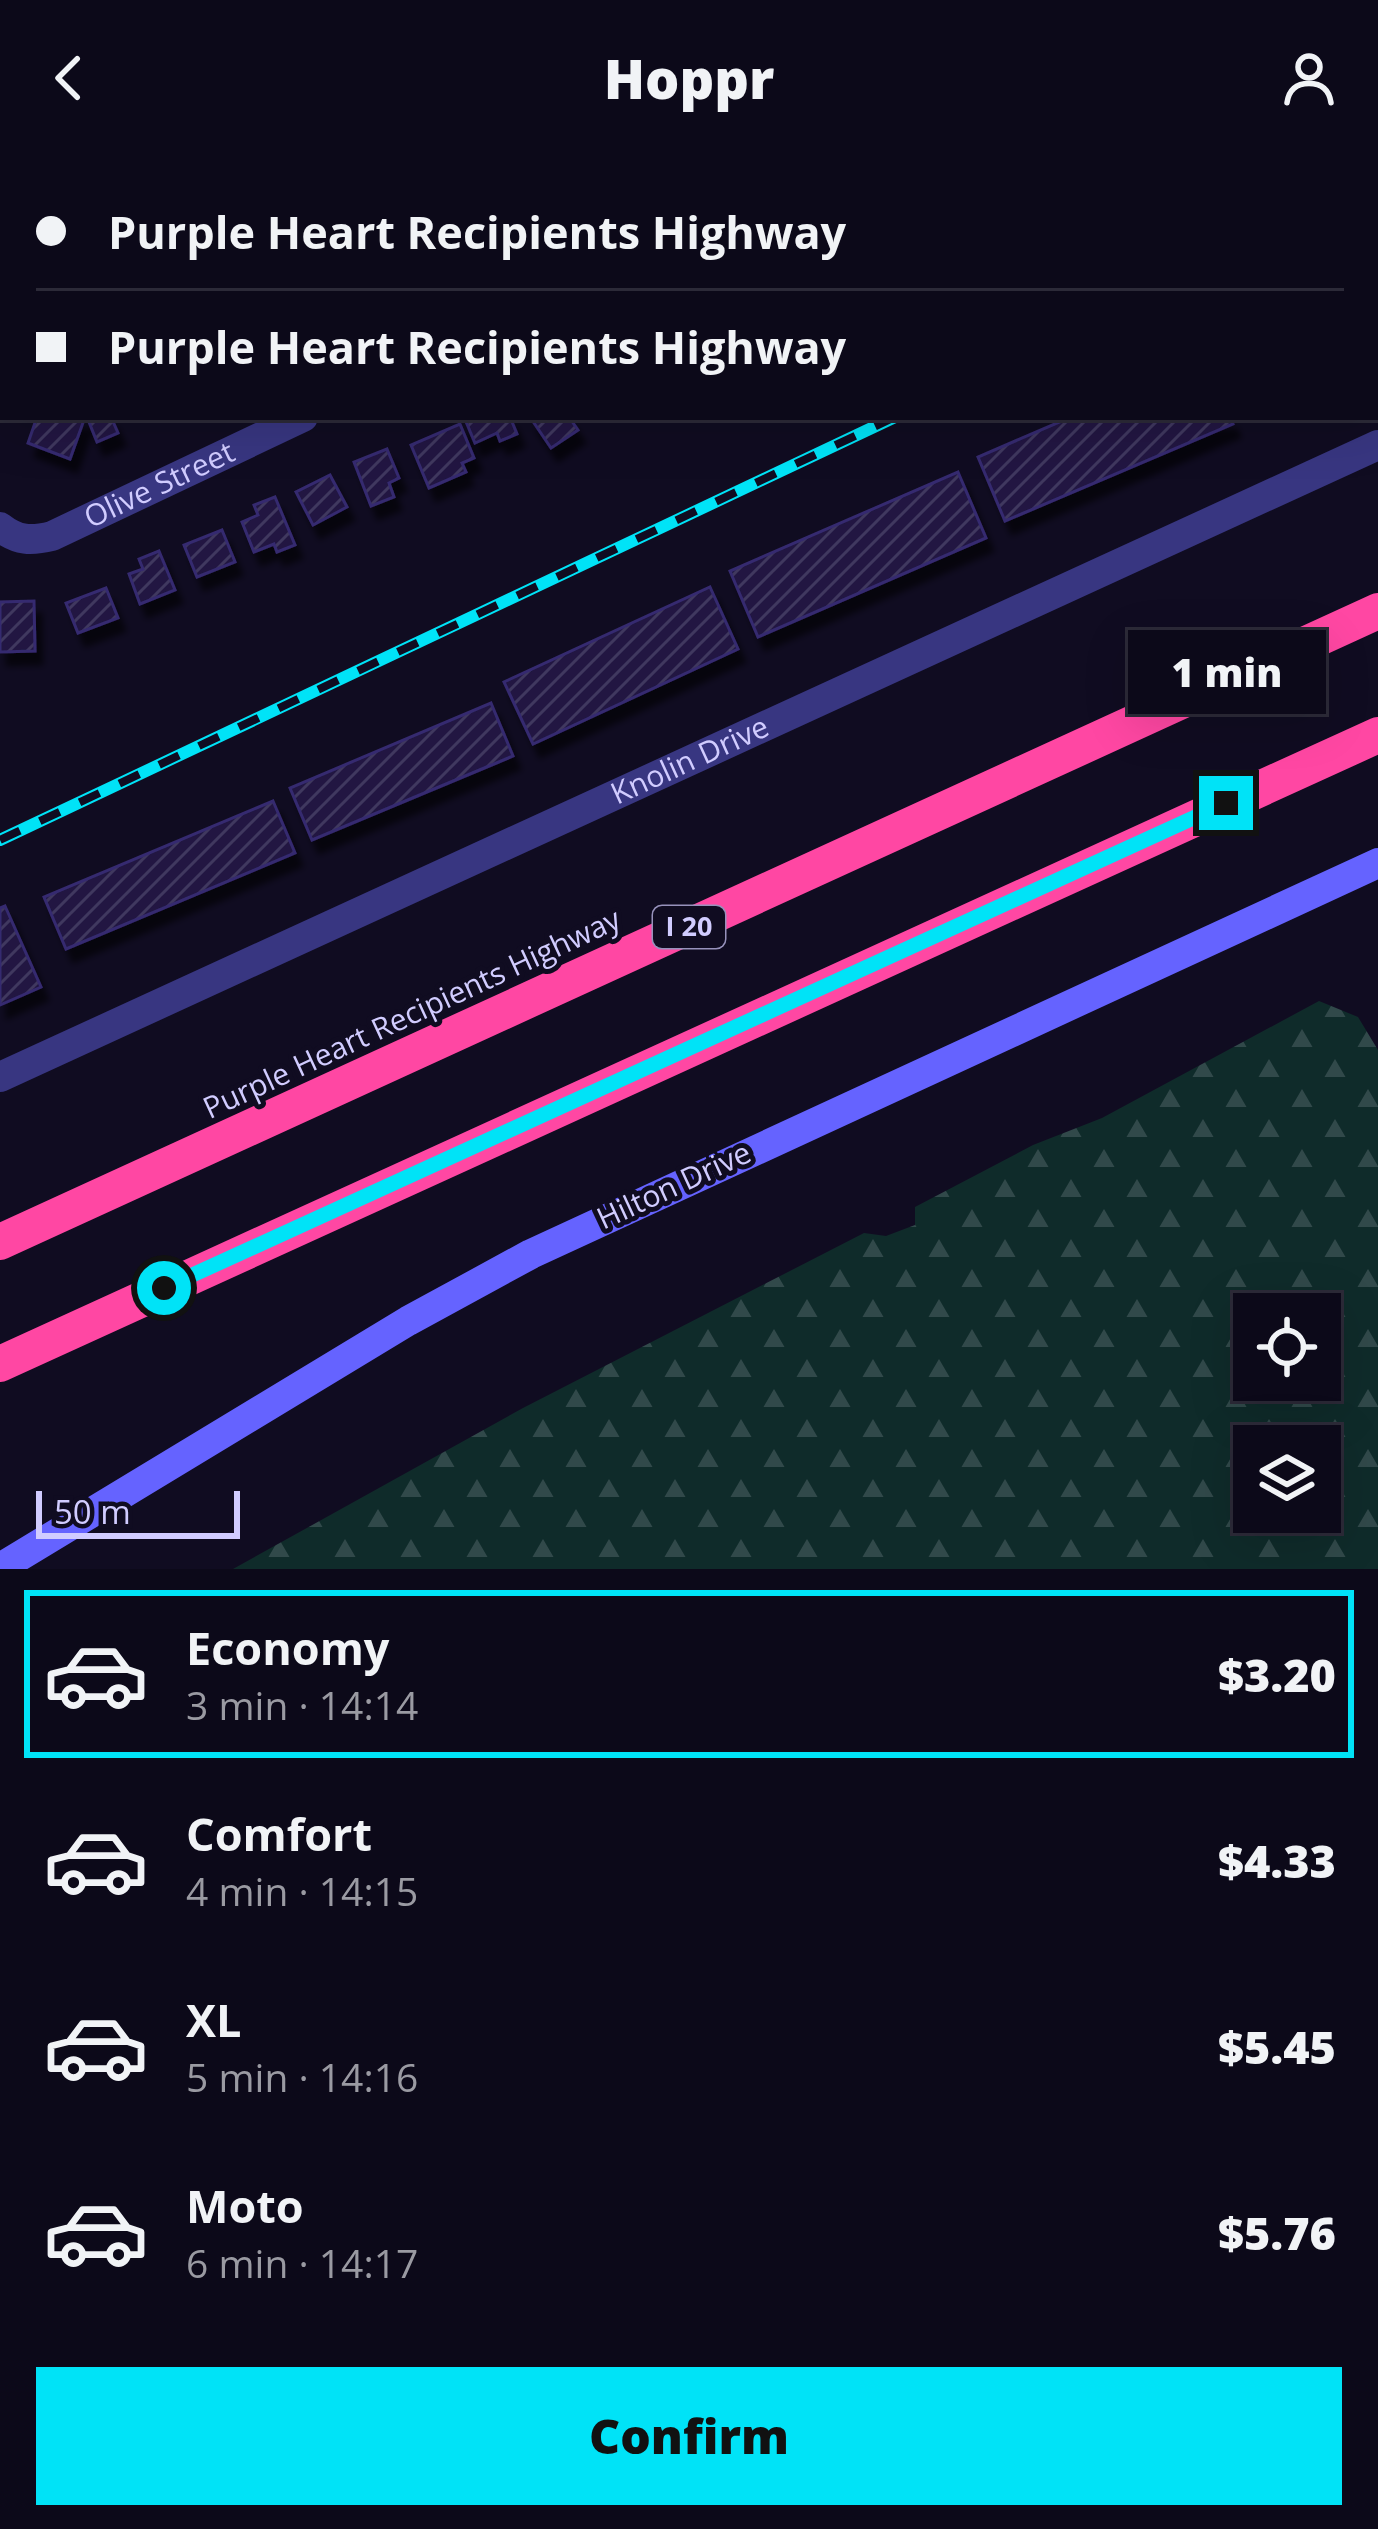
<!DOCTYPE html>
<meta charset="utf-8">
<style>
:root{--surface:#0c0919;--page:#151222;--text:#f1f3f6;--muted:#9a9aa2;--line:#2c2a38;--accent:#00e3f7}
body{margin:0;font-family:"Open Sans",sans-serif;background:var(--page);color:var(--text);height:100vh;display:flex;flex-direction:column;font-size:45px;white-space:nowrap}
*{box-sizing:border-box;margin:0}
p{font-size:39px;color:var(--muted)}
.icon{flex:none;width:66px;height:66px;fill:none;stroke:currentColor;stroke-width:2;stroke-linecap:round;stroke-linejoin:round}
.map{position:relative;height:1413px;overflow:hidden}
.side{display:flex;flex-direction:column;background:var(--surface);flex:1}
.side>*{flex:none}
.top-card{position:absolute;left:0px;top:0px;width:1380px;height:264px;box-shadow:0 12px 48px #0002,0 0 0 3px var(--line);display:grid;align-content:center;height:264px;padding:0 36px;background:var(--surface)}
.controls{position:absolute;left:1233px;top:1137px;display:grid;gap:24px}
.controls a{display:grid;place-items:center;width:108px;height:108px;border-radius:0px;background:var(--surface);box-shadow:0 12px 48px #0002,0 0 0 3px var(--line);font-size:60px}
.scale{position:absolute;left:36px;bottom:30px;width:204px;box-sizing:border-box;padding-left:12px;border:6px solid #d1ccff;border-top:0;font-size:33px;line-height:42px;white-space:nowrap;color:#d1ccff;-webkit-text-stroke:9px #100c21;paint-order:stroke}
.end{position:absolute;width:54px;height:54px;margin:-27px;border:15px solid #00e3f7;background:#111;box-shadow:0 0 0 6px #111}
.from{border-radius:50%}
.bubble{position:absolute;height:84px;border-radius:0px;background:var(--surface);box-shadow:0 12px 48px #0002,0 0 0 3px var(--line);font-size:39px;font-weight:800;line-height:84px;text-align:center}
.top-card b{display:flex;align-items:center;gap:42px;height:114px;font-size:45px}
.top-card b+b{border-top:3px solid var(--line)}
.top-card i{width:30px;height:30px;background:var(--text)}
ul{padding:21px 0 0;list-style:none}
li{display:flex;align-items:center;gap:36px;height:168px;margin:0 24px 18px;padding:0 12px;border:6px solid transparent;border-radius:0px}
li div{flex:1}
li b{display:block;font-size:45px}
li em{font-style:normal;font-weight:800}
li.current{border-color:var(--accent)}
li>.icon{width:108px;height:108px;stroke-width:1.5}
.button{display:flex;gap:24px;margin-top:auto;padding:24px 36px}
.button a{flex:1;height:138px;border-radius:0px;background:var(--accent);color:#111;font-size:48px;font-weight:800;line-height:138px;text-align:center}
header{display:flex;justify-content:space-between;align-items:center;height:156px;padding:0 36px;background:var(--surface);font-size:54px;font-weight:800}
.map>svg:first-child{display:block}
.forest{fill:url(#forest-firs);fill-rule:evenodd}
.building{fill:url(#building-hatch);stroke:#362a6f;stroke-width:3;filter:url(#shadow)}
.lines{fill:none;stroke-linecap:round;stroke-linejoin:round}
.street{stroke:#383681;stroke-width:30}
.secondary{stroke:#6563ff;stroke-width:30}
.highway{stroke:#ff47a3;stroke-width:36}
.rail-casing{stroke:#00e3f7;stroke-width:12}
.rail{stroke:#100c21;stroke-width:8;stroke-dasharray:22;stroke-linecap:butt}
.route{stroke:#00e3f7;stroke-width:15}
.labels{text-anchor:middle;stroke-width:10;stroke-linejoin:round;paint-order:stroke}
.shield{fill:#100c21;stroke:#9792bc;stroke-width:3}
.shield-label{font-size:27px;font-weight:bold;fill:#d1ccff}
.street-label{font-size:30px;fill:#d1ccff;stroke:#100c21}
</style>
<header><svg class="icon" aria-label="back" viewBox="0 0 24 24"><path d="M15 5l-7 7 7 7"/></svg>Hoppr<svg class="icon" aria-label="person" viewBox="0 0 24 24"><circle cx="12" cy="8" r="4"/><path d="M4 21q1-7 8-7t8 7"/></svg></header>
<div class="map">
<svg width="1378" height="1413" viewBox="0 0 1378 1413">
<defs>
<pattern id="forest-firs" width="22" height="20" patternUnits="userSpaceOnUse" patternTransform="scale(3)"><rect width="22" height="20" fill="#0f2b2a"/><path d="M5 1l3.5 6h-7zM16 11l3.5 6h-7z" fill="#31494a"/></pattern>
<pattern id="building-hatch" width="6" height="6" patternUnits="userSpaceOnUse" patternTransform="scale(3)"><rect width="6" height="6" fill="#201842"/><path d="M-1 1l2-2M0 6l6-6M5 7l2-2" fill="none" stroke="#3f385e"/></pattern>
<filter id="shadow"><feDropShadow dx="7" dy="13" stdDeviation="3" flood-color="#0009"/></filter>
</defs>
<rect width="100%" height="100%" fill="#100c21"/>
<path class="forest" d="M1319,845l39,16 20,33v519h-1145l290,-161 341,-175 22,3 29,-11v-18l118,-62 69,-27zM1254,1158h66v66h-66zM1254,1290h66v66h-66z"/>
<g class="building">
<polygon points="37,261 85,261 70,303 28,287"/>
<polygon points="87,261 111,261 118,277 97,286"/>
<polygon points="464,261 510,261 517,278 500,285 497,277 475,287"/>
<polygon points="530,261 569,261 578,274 551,292"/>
<polygon points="1071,261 1230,261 1233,268 1005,365 978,301"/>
<polygon points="460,268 474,302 462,307 466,316 429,332 411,289"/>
<polygon points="387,293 399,322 389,327 394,341 371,350 354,306"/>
<polygon points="958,316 986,382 758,481 730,415"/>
<polygon points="330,319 347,351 313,369 296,336"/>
<polygon points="275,341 295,389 277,396 274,388 254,396 242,366 258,359 254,349"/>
<polygon points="222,374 235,406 197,421 184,389"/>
<polygon points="159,395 175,434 140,448 129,418 143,413 139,403"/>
<polygon points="710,431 738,493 533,588 504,526"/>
<polygon points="106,432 118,462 78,477 66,447"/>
<polygon points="34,445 35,495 0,496 0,446"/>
<polygon points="491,547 513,600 312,684 290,632"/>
<polygon points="273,645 295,697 66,793 44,741"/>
<polygon points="5,750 41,831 0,849 0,752"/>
</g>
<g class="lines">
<g class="street">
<polyline points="433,0 434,3"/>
<path id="s1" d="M0,371c18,14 31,14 52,9l251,-119"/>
<path id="s2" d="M0,921l1378,-632"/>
</g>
<polyline class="secondary" points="0,1412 408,1165 531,1098 1378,707"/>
<g class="highway">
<polyline points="0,1086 1378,455"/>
<polyline points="0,1208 1378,579"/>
</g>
<defs>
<g id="rail">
<polyline points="1377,34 1378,33"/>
<polyline points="0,684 895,261"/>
</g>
</defs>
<use href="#rail" class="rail-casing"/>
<use href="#rail" class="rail"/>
</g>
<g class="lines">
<polyline class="route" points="164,1132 1226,647"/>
</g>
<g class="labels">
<rect class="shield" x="653" y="750" width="72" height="42" rx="9"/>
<g class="shield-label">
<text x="689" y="780">I 20</text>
</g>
<g class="street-label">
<text dy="10" stroke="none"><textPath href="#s1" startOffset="174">Olive Street</textPath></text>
<text dy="10" stroke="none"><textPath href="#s2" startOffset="759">Knolin Drive</textPath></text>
<text transform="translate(412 858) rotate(-25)" y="10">Purple Heart Recipients Highway</text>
<text transform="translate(674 1030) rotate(-25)" y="10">Hilton Drive</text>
</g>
</g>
</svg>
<div class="controls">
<a><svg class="icon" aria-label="locate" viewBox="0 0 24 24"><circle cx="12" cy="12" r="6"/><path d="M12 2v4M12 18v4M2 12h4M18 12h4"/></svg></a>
<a><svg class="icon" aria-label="layers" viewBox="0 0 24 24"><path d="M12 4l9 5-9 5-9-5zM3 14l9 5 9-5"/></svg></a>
</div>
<div class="scale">50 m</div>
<i class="end from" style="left:164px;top:1132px"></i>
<i class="end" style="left:1226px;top:647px"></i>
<div class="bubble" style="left:1128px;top:474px;width:198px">1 min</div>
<div class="top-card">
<b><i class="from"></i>Purple Heart Recipients Highway</b>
<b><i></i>Purple Heart Recipients Highway</b>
</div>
</div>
<section class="side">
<ul>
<li class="current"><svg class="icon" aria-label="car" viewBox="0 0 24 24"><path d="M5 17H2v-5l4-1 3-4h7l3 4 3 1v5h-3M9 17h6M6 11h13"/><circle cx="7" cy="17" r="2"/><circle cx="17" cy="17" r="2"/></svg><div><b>Economy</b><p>3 min · 14:14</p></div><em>$3.20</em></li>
<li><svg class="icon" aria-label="car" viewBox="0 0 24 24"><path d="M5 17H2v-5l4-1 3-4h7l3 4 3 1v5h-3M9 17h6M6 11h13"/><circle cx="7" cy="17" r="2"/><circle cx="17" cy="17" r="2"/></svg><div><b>Comfort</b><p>4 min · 14:15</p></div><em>$4.33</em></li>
<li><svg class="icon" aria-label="car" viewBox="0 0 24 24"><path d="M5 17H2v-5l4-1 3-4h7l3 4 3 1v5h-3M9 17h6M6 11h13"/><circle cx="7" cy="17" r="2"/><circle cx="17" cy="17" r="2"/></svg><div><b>XL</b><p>5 min · 14:16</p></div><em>$5.45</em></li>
<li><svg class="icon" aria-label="car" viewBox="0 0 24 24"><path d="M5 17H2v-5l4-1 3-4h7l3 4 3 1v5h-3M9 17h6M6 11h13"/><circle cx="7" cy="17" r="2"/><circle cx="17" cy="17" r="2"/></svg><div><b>Moto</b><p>6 min · 14:17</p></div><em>$5.76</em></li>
</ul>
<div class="button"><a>Confirm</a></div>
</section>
